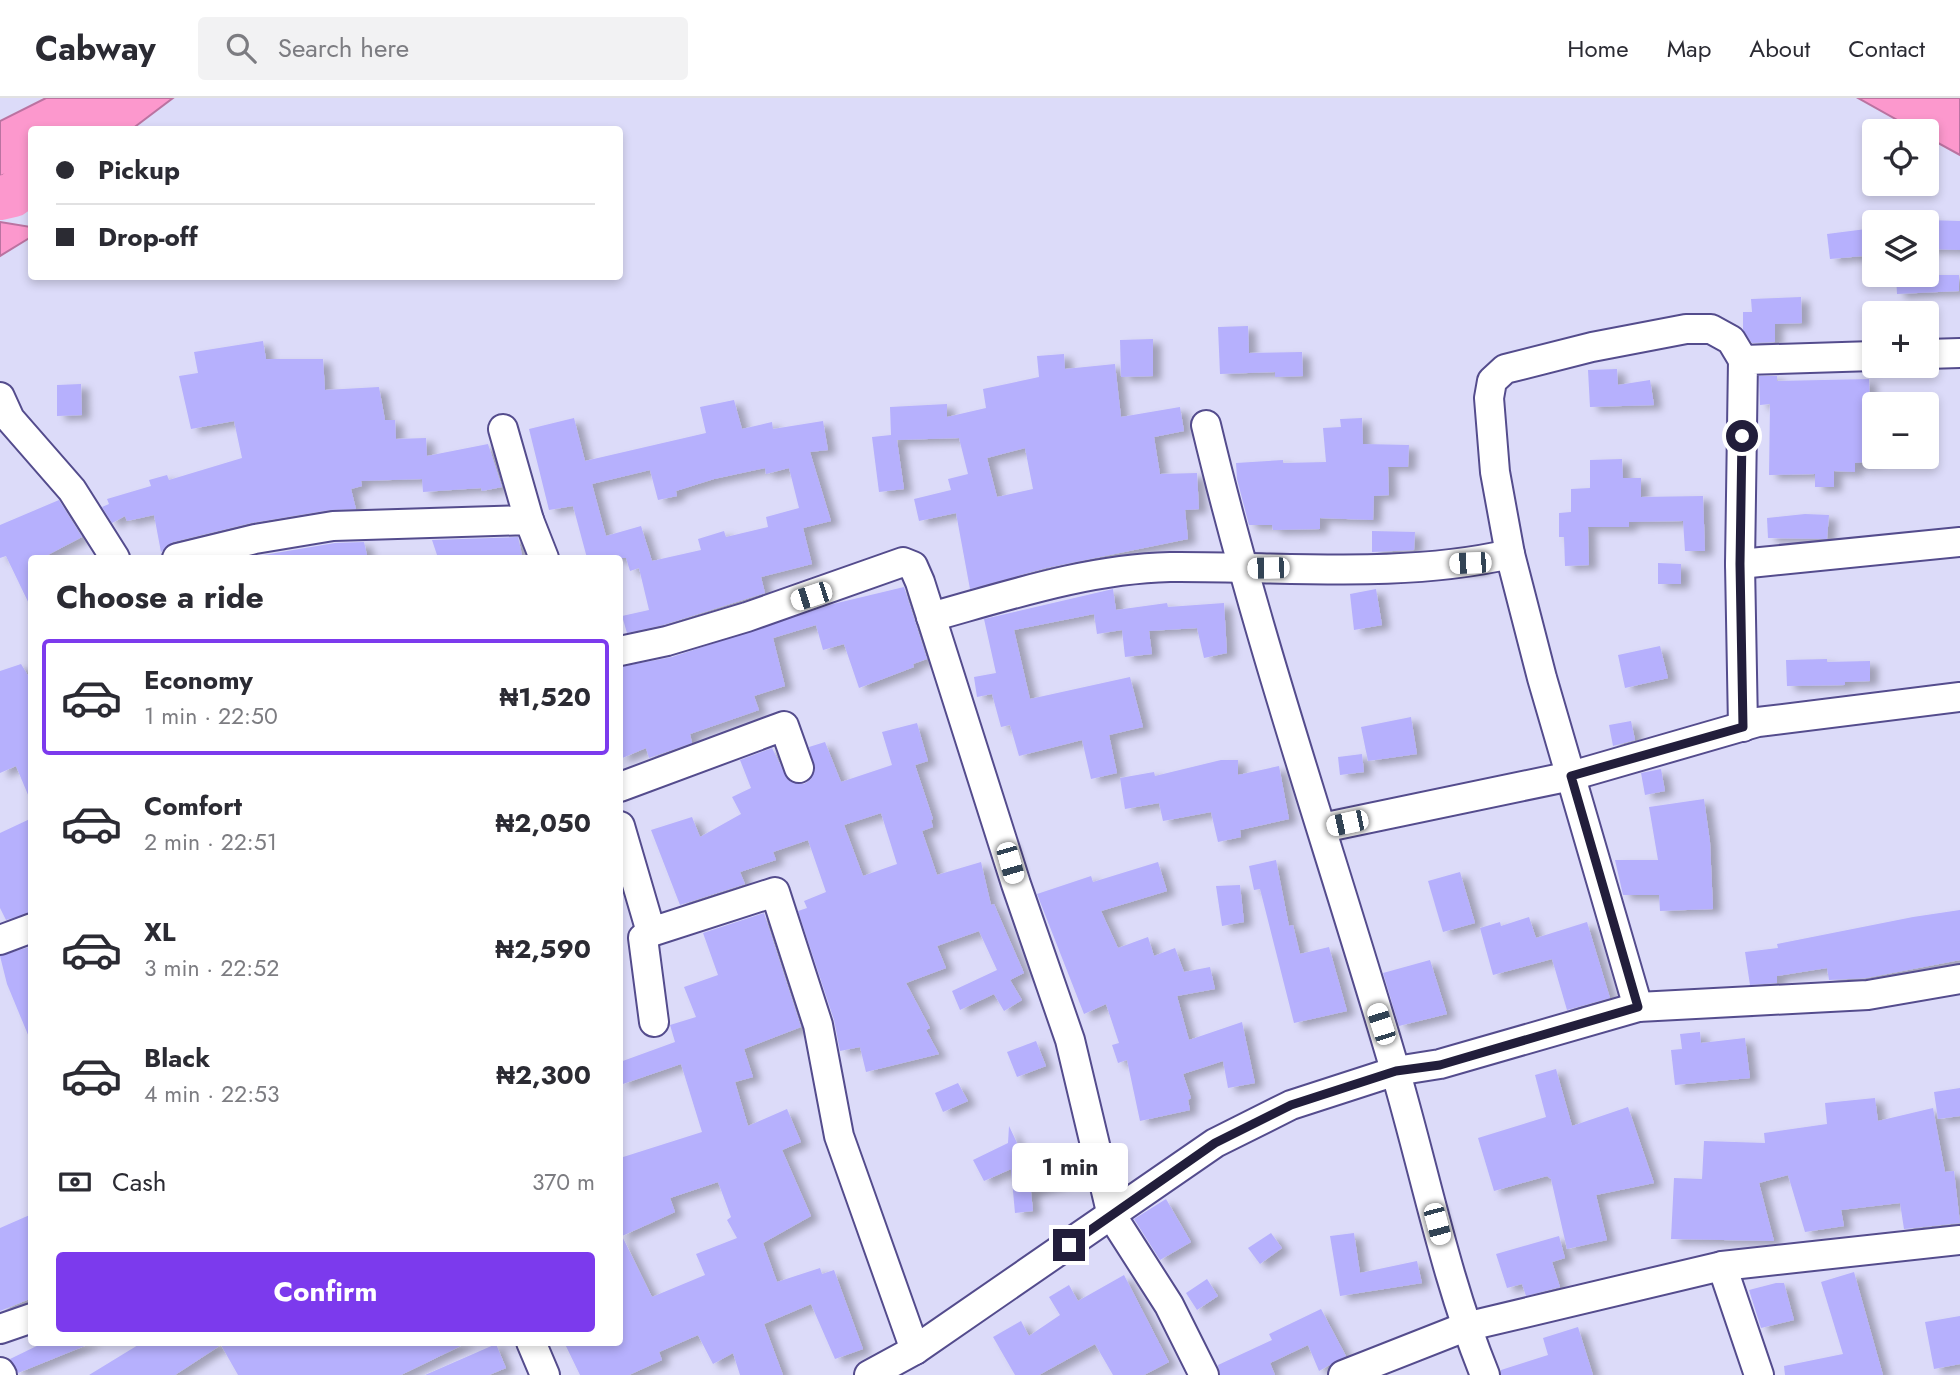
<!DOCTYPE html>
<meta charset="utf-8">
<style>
:root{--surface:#fff;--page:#f2f2f3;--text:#2b2b33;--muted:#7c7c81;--line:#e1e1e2;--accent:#7c3aed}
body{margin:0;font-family:Jost,sans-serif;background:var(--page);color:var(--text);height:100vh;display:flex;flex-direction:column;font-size:26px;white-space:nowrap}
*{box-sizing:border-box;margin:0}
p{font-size:23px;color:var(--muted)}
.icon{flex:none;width:38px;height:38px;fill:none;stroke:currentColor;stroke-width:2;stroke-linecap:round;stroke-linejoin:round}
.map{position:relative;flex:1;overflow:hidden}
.panel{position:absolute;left:28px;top:457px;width:595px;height:791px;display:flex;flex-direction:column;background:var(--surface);border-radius:7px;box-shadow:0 4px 10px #0003}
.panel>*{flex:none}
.top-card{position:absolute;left:28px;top:28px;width:595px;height:154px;border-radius:7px;box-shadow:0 4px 10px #0003;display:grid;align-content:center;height:154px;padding:0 28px;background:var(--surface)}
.fabs{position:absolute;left:1862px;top:21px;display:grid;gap:14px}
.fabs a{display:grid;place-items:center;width:77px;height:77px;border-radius:7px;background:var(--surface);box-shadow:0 4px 10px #0003;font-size:35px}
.end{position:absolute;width:32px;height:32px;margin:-16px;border:9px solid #221e3b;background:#fff;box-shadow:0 0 0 4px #fff}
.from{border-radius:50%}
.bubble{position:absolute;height:49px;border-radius:7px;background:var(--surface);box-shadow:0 4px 10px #0003;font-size:23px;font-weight:700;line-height:49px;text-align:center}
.car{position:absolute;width:21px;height:42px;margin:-21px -10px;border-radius:9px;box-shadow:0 0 5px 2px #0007;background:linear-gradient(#fff 24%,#345 0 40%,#fff 0 76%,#345 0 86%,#fff 0)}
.top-card b{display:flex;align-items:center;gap:24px;height:66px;font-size:26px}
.top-card b+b{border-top:2px solid var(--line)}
.top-card i{width:18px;height:18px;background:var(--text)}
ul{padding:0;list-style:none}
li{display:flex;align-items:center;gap:21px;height:116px;margin:0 14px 10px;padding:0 14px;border:4px solid transparent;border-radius:7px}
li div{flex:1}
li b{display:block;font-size:26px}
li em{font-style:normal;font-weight:700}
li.selected{border-color:var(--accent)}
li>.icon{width:63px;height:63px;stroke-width:1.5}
h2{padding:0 28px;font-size:32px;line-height:84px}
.pay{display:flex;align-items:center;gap:18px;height:77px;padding:0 28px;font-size:26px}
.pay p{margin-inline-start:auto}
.action{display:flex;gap:14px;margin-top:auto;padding:14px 28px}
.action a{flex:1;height:80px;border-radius:7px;background:var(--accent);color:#fff;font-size:28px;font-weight:700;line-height:80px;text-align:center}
header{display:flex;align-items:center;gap:42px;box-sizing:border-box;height:98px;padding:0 35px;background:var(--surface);border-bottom:2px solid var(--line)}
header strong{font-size:33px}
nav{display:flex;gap:38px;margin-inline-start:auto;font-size:24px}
.search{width:490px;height:63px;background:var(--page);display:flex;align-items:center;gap:18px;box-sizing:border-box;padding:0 24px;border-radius:7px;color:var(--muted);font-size:26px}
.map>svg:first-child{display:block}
.water{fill:#fc98cd;stroke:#bb73a1;stroke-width:2}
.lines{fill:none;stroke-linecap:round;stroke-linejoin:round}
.river{stroke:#fc98cd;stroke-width:44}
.building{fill:#b6b0fd;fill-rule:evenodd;filter:url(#shadow)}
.street-casing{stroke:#544c8d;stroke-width:32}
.street{stroke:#fff;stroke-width:28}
.route{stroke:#221e3b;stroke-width:9}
</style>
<header>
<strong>Cabway</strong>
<div class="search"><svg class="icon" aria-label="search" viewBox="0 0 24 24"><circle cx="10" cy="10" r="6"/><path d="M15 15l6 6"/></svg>Search here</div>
<nav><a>Home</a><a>Map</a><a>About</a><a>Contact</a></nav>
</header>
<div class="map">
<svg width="1960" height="1277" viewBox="0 0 1960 1277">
<defs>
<filter id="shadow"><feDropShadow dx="8" dy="4.5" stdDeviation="3.5" flood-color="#0004"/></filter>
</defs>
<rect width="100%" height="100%" fill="#dcdbf9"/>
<g class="water">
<polygon points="46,0 173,0 132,31 32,32 31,67 0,78 0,23"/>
<polygon points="1858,0 1960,0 1960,57 1927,39 1927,33 1917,33"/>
<polygon points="0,124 31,129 31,139 0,158"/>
</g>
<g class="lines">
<polyline class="river" points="0,100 13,97 32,80"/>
</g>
<g class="building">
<polygon points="1927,122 1960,123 1960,152 1927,151"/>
<polygon points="1874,130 1874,157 1830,161 1827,136"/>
<polygon points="1896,177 1959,177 1959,193 1897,196"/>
<polygon points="1801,199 1802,225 1775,226 1775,244 1752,245 1743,232 1743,214 1752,214 1751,201"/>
<polygon points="1248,228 1249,255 1302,254 1303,278 1275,279 1275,274 1220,276 1218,229"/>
<polygon points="1153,241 1153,278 1121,279 1120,242"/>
<polygon points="263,243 266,261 323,261 325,292 379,289 385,322 395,322 396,341 426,340 427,358 488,346 502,389 482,393 481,390 423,394 422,381 361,383 362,388 351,391 356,411 330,412 251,425 173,444 161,454 154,417 127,423 125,418 112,425 102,409 109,406 107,401 151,388 149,382 167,377 169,382 242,360 234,323 191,331 179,278 198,275 194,254"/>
<path d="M1064,256l1,15 50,-5 6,53 59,-10 4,24 -30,6 6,37 37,-1 2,36 -14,1 3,29 -142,29 -76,21 -14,-76 -37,8 -5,-22 37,-9 -3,-11 20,-5 -9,-36 -62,2 7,49 -25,3 -7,-55 19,-2 -1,-28 57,-3v13l39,-9 -3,-19 56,-12 -2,-21zM1025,350l8,41 -36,8 -10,-39z"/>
<polygon points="1617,271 1618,287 1650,282 1654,307 1590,309 1588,272"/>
<polygon points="1759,278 1777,278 1777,283 1869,281 1870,312 1874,312 1874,363 1855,365 1855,374 1834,373 1834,389 1815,389 1815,376 1769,377 1770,306 1760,307"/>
<polygon points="81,286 82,317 57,318 57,287"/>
<path d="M734,302l8,29 30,-7 1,7 50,-8 5,29 -18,2 21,69 -28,7 9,36 -51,13 4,16 -102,32 -36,8 -5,-17 27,-6 -10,-42 -9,3 -4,-13h-39l-14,-52 -24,4 -20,-81 45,-11 11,43 121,-28 -6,-26zM765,370l1,6 23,-6 10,40 -33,9 2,10 -42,10 -2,-6 -26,8 3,11 -49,11 -11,-35 -35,10 -14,-52 58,-14 8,30 19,-4 -1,-5 38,-12z"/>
<polygon points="1362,320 1363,346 1409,347 1408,369 1388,369 1389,397 1374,398 1373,422 1320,420 1320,431 1273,432 1272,427 1249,427 1237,381 1236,365 1283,362 1283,365 1326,364 1323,330 1341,329 1340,321"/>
<polygon points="1622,361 1623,380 1641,380 1641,399 1703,398 1705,453 1685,453 1683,423 1629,424 1629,429 1588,429 1589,467 1565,468 1564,439 1559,439 1559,415 1571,414 1571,391 1590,390 1590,362"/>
<polygon points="59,402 82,439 42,460 32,460 32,512 6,458 0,460 0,427"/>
<polygon points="1805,416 1829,417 1827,441 1768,440 1767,420"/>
<polygon points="1372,433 1415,434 1414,452 1372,454"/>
<polygon points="518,439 522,457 493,460 438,460 432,442"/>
<polygon points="364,444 367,457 363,460 246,460 335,445"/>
<polygon points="1658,465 1681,466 1681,486 1658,486"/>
<polygon points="904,489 927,561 913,566 914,569 859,590 844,546 823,552 816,527 773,540 785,588 754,598 759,612 690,636 692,645 649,660 646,650 620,661 620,569 672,559 833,506"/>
<polygon points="1113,491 1116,512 1167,505 1168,509 1224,505 1227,555 1204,560 1197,530 1149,533 1152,556 1125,559 1122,532 1097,536 1094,516 1014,532 1030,601 1130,579 1143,629 1109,637 1117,675 1091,681 1082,642 1019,658 1010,627 1001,629 992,596 977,599 974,579 996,575 984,521"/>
<polygon points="1376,491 1382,527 1354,532 1350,496"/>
<polygon points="1660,548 1668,580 1625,590 1618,557"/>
<polygon points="1827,561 1827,564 1870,563 1870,583 1845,584 1845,587 1787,588 1786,562"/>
<polygon points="21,566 32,584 31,704 16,668 0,675 0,573"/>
<polygon points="1411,619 1417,656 1368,663 1361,629"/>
<polygon points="1631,623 1635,642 1613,648 1609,627"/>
<path d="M917,625l11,38 -13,4 18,54 -2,1 2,7 -11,4 15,44 44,-13 10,43 3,-1 30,69 -14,7 12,20 -18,11 -10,-17 -34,16 -8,-19 45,-21 -18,-39 -42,15 9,22 -40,15 24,45 -4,2 13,24 -73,18 -6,-25 -20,4 -6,-31 -36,-109 9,-3 -3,-7 22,-9 -18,-52 -35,12 3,8 -36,12 5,12 -65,21 -29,-75 41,-13 8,20 41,-23 -9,-17 19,-9 -11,-28 32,-12 16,32 16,4 7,-5 4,-9 -6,-23 16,-5 16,40 51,-17 -10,-33zM881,715l16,51 -34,12 -19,-51z"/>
<polygon points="1362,656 1364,674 1340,677 1338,659"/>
<polygon points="1221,662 1238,662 1238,677 1279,668 1289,721 1240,732 1241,739 1218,744 1211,714 1163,723 1159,705 1125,711 1120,680 1154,674 1155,678"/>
<polygon points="1661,671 1665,693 1645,697 1641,675"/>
<polygon points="1704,701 1710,744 1713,811 1660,813 1659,797 1623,797 1615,762 1658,762 1649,709"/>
<polygon points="32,720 32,814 6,822 0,810 0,735"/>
<polygon points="1276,762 1289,828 1293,827 1300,856 1329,849 1347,913 1294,925 1260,791 1254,792 1249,768"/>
<polygon points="1158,764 1167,793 1101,813 1118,850 1148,839 1154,858 1175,850 1184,874 1210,869 1215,891 1177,898 1189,942 1242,924 1255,985 1228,990 1223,963 1183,976 1191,1000 1188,1002 1190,1012 1140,1023 1127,962 1118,965 1112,947 1119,945 1106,906 1084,916 1037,796 1091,778 1093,784"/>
<polygon points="1460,774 1475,825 1443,834 1428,783"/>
<polygon points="1240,787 1244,824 1222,828 1216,788"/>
<polygon points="1960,812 1960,862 1866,880 1829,882 1827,870 1777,878 1777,885 1750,887 1745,854 1778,850 1777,846 1913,819"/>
<path d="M764,815l37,114 -57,22 9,28 -18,5 13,44 39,-17 14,33 -19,8 29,66 -48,27 14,39 43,-14 2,6 12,-4 29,79 -28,10 -24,-55 -47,20 19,51h-43l-7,-22 -20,11 -15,-29 -39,17 3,8 -33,15h-49l-16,-33h56v-184l82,-26 -21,-68 -61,21v-23l55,-20 -5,-17 26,-8 -12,-30 34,-12 -15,-42zM718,1084l13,35 -4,3 10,18 -41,16 9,21 -53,22 -30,-61 53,-24 -5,-14z"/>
<polygon points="1529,819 1536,840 1587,824 1610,900 1567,912 1552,861 1493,877 1480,830 1500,824 1501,828"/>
<polygon points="32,848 32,944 31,944 7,886 0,858"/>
<polygon points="1430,862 1447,916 1399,928 1383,875"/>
<polygon points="1700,934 1701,945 1745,940 1750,980 1675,987 1671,952 1682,951 1680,936"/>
<polygon points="1036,943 1046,968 1017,979 1007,954"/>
<polygon points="1556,971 1572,1028 1628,1009 1654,1085 1596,1097 1607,1142 1567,1151 1551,1081 1547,1078 1494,1093 1478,1040 1546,1019 1535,977"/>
<polygon points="958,985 968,1003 943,1014 935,995"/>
<polygon points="1960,990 1960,1018 1938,1021 1934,994"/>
<polygon points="1875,1000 1878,1023 1933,1010 1945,1074 1954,1073 1960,1125 1904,1131 1900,1105 1841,1112 1844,1128 1805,1134 1788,1077 1759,1085 1774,1143 1671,1141 1674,1080 1702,1081 1704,1043 1765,1045 1764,1035 1827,1026 1825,1005"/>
<polygon points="1009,1028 1026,1064 1051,1056 1060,1085 1031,1094 1033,1113 1015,1115 1011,1071 984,1083 973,1062 1008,1045"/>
<polygon points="1166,1101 1191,1144 1160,1162 1134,1121"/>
<polygon points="32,1116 32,1200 0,1213 0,1130"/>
<polygon points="1271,1135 1282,1150 1260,1166 1248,1150"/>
<polygon points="1354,1135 1360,1175 1417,1163 1422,1185 1340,1198 1330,1138"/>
<polygon points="1559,1138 1565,1160 1552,1164 1560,1189 1526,1198 1522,1186 1507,1190 1496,1156"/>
<polygon points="1854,1174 1883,1277 1785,1277 1784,1268 1843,1256 1821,1184"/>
<polygon points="1124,1177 1169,1264 1144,1277 1113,1277 1095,1246 1039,1277 1015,1277 993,1239 1021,1223 1029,1238 1060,1217 1049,1199 1069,1187 1078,1203"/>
<polygon points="1207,1181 1218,1198 1197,1212 1186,1195"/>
<polygon points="1776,1185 1784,1185 1794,1222 1761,1230 1749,1192"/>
<polygon points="1321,1211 1346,1258 1319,1273 1308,1247 1270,1265 1275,1277 1220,1277 1218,1267 1272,1242 1269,1236"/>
<polygon points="1960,1218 1960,1266 1934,1271 1925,1224"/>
<polygon points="1578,1229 1593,1277 1501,1277 1501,1272 1548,1257 1543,1240"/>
<polygon points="45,1244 92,1244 92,1245 18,1275 10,1261"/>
<polygon points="143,1244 469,1244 401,1277 238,1277 221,1247 175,1277 89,1277"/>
<polygon points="496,1246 506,1270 489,1277 425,1277"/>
</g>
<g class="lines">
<defs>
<g id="street">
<polyline points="1927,256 1960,255"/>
<polyline points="0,299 10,321 72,392 115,460"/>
<path d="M1206,327c52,218 126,430 189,645 30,102 50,207 90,305"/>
<polyline points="503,331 529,422"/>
<polyline points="1510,456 1495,374 1489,300 1492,283 1505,271 1592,249 1686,231 1711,231 1731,242 1743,262"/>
<polyline points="177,460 255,441 333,428 529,422 544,460"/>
<polyline points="1740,466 1960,444"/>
<path d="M931,519c79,-22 157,-48 239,-50 112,-1 231,12 340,-13l32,124 96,329"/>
<polyline points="620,553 667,543 747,519 903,464 913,468 920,484 1016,786 1070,942 1112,1118 1169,1207 1204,1277"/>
<polyline points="1743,629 1740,466 1743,262 1874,258"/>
<polyline points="620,689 784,628 799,670"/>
<polyline points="620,728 651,834 775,794 818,927 839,1038 915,1252"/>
<polyline points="1322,730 1571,678 1758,624 1960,599"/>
<polyline points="651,834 643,840 654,924"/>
<polyline points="0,842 32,830"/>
<polyline points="1722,1168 1759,1277"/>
<polyline points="0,1231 32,1220"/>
<polyline points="531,1244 545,1277"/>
<polyline points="0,1274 2,1277"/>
<polyline points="869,1277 915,1252 1215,1045 1291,1007 1396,973 1440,966 1638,909 1868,897 1960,881"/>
<polyline points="1343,1277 1465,1229 1722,1168 1960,1142"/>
</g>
</defs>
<use href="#street" class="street-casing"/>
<use href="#street" class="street"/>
</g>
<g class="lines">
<polyline class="route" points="1069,1147 1215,1045 1291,1007 1396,973 1440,967 1638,909 1571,678 1743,629 1740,466 1742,338"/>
</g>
</svg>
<div class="fabs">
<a><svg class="icon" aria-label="locate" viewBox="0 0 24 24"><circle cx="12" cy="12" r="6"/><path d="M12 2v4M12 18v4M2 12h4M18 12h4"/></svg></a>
<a><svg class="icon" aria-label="layers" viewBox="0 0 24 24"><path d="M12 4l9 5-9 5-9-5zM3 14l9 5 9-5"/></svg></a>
<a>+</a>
<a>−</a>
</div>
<i class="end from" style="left:1742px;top:338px"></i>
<i class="end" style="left:1069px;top:1147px"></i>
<div class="bubble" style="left:1012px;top:1045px;width:116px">1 min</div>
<i class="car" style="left:1470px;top:465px;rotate:268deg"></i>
<i class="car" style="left:1268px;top:470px;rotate:269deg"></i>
<i class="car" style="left:811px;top:498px;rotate:252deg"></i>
<i class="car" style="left:1347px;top:725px;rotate:258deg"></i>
<i class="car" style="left:1010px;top:765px;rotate:164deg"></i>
<i class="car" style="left:1381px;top:926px;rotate:342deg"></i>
<i class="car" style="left:1437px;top:1126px;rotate:165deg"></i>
<div class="top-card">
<b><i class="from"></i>Pickup</b>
<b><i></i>Drop-off</b>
</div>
<section class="panel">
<h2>Choose a ride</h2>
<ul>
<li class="selected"><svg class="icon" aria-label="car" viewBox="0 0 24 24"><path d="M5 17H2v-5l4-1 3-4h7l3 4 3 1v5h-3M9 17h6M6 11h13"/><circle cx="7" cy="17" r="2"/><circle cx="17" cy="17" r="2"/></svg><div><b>Economy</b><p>1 min · 22:50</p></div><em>₦1,520</em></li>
<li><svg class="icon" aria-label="car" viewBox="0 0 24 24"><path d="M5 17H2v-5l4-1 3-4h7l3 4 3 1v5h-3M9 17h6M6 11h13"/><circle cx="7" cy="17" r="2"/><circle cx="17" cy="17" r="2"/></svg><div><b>Comfort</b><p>2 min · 22:51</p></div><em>₦2,050</em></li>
<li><svg class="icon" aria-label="car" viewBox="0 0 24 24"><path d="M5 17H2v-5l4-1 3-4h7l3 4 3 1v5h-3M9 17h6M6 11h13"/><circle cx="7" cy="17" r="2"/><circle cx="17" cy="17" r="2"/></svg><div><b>XL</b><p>3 min · 22:52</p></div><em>₦2,590</em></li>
<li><svg class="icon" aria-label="car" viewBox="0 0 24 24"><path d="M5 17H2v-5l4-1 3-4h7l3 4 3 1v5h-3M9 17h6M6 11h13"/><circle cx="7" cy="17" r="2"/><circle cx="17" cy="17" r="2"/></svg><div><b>Black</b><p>4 min · 22:53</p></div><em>₦2,300</em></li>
</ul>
<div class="pay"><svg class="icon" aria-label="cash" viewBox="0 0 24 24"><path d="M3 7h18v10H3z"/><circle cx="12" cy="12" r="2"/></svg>Cash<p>370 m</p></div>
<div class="action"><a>Confirm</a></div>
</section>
</div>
